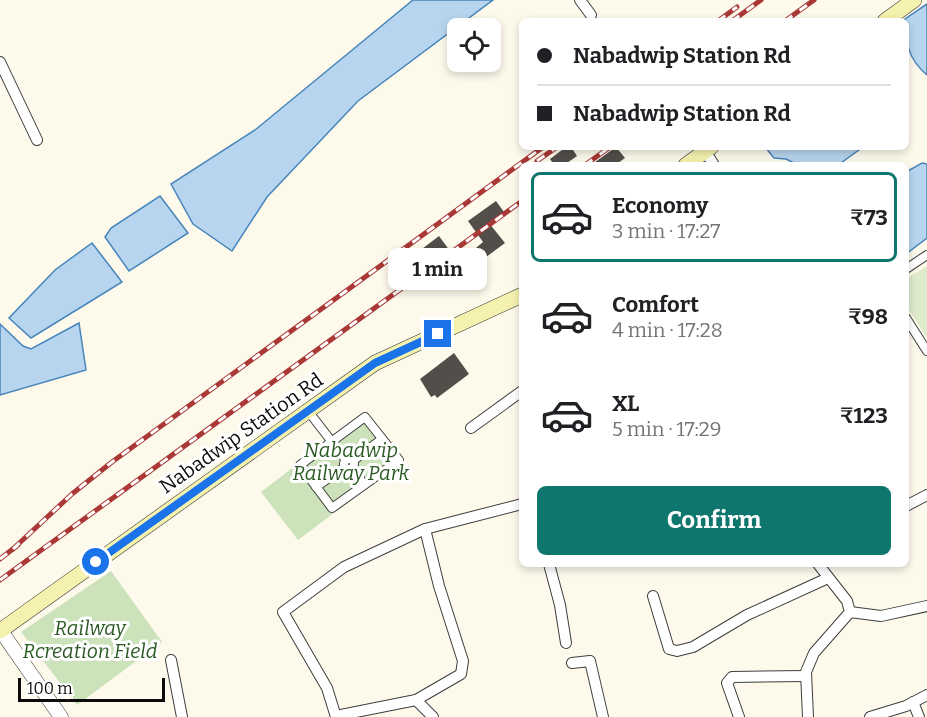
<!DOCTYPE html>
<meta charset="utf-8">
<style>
:root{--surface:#fff;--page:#f6f6f6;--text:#202124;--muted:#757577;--line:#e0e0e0;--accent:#0f766e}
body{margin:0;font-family:Bitter,serif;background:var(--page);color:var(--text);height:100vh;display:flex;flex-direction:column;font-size:22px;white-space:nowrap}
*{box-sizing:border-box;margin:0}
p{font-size:20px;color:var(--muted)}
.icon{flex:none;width:33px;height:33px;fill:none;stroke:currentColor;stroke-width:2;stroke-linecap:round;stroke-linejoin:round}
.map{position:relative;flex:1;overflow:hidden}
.drawer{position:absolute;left:519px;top:162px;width:390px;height:405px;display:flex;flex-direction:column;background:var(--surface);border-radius:9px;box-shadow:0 3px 9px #0003}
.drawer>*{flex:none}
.guide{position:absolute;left:519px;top:18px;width:390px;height:132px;border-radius:9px;box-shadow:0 3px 9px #0003;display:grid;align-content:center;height:132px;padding:0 18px;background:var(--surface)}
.buttons{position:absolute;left:447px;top:18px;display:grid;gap:12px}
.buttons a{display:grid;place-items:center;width:54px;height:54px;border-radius:9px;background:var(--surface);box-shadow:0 3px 9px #0003;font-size:30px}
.scale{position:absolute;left:18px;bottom:15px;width:147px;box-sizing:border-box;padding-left:6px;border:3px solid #0b0b0b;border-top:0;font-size:16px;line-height:21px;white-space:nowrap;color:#0b0b0b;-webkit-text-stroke:4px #fff;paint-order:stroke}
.end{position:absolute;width:27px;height:27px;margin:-14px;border:8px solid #1a73e8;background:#fff;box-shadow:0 0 0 3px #fff}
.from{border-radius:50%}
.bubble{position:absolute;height:42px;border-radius:9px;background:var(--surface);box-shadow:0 3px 9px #0003;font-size:20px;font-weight:700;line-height:42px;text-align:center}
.guide b{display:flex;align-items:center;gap:21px;height:57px;font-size:22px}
.guide b+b{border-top:2px solid var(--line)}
.guide i{width:15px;height:15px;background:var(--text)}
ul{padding:10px 0 0;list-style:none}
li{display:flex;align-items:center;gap:18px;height:90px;margin:0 12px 9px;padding:0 6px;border:3px solid transparent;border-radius:9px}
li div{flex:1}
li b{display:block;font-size:22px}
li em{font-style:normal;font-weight:700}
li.active{border-color:var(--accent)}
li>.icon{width:54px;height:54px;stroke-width:1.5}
.cta{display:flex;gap:12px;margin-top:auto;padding:12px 18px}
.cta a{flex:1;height:69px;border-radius:9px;background:var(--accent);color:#fff;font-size:24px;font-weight:700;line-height:69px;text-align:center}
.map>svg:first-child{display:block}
.green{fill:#cce2ba}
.pitch{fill:#deebcb}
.water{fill:#b7d5ee;stroke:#4785bb;stroke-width:1.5}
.building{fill:#534e49}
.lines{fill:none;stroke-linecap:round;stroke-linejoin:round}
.pedestrian-casing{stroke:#3e3e3e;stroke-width:10}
.minor-casing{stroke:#3e3e3e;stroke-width:12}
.tertiary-casing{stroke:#3e3e3e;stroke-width:15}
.secondary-casing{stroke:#2d2d2d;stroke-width:16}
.pedestrian{stroke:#fff;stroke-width:8}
.minor{stroke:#fff;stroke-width:10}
.tertiary{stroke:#fff;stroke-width:14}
.secondary{stroke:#f5f2af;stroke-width:15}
.rail-casing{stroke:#a93836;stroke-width:5}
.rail{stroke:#fff;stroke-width:3;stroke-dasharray:9;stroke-linecap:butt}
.route{stroke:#1a73e8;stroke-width:8}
.labels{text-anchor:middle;stroke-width:6;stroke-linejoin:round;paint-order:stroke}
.street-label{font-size:20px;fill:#0b0b0b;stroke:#fff}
.park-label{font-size:20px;font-style:italic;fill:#2c5a25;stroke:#fff}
</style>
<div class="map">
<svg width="927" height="717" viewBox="0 0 927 717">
<rect width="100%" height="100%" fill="#fdfaec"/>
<g class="green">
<polygon points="365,412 403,461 298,540 261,492"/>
<polygon points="111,571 162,642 77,705 21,632"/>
</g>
<polygon class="pitch" points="927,266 927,338 906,305 906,279"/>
<g class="water">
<polygon points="413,0 493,0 358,101 267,197 232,251 193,224 171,184 255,130"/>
<path d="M927,4v71c-19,-16 -21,-31 -21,-54h-4z"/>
<polygon points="765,147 863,147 838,165 798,165 786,159 774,158"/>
<polygon points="922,163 927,164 927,238 906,254 906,172"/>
<polygon points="160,196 188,233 129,271 105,237 111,228"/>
<polygon points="92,243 122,282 31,338 9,318 55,270"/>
<polygon points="79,323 86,370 0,395 0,324 23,346 31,349"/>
</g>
<g class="building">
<polygon points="566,147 571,147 577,156 564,165 554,165 550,159"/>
<polygon points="616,147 625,158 615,165 591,165"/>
<polygon points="496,201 504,212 489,223 505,243 478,263 470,253 483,242 468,221"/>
<polygon points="439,236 450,251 429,266 418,252"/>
<polygon points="454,353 469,374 437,398 435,395 431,397 420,379"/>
</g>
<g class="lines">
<defs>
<g id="pedestrian">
<polyline points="906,269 927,255"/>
<polyline points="906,318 927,351"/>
<polyline points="308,411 346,460"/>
<polygon points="365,417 399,460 332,508 300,465"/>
<circle cx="349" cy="464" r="5"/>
<polyline points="354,460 382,439"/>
<polyline points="353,468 364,485"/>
<polyline points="316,487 345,467"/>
</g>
<g id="minor">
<polyline points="580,0 591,15"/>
<polyline points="0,62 37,140"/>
<polyline points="705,151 714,165"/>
<polyline points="471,428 522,391"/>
<polyline points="906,506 927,495"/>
<polyline points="549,564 560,605 566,643"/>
<polyline points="653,596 669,649 677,651 693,647 747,615 828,578"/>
<polyline points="850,612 881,616 927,606"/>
<polyline points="171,660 182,717"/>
<polyline points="572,663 590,661 603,717"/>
<polyline points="416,700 433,717"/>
<polyline points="913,702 919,717"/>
<polyline points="336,716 416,700 461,674 463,661 439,586 425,529"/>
<polyline points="336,717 327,688 283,612 344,567 425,529 522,504"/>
<polyline points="739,717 727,683 732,677 806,676"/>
<polyline points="808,717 806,672 814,653 850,612 847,601 818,564"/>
<polyline points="870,717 906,706 927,695"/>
</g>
<polyline id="tertiary" points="1,631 61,717"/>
<g id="secondary">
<polyline points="885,21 914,0"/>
<polyline points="686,165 711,147"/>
<polyline points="0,631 375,363 522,295"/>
</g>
</defs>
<use href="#pedestrian" class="pedestrian-casing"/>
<use href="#minor" class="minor-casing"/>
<use href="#tertiary" class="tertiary-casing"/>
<use href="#secondary" class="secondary-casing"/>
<use href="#pedestrian" class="pedestrian"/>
<use href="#minor" class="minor"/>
<use href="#tertiary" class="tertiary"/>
<use href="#secondary" class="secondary"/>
<defs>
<g id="rail">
<polyline points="718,21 737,7"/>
<polyline points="732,21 761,0"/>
<polyline points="785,21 814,0"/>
<polyline points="537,161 557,147"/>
<polyline points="585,165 610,147"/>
<polyline points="13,549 72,494 112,462 543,147"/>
<polyline points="0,559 18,545"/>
<polyline points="0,580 522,201"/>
</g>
</defs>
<use href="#rail" class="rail-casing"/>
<use href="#rail" class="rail"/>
</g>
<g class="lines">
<polyline class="route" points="96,562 375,363 438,334"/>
</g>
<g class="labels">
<g class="street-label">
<text transform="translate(241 433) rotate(-35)" y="7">Nabadwip Station Rd</text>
</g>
<g class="park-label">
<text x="351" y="457">Nabadwip<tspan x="351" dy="23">Railway Park</tspan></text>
<text x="90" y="635">Railway<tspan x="90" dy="23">Rcreation Field</tspan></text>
</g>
</g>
</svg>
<div class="buttons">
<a><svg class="icon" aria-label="locate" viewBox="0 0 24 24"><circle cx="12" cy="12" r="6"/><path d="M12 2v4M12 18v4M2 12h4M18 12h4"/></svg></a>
</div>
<div class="scale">100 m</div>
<i class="end from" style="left:96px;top:562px"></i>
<i class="end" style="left:438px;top:334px"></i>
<div class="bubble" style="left:388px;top:248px;width:99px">1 min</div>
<div class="guide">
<b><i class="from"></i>Nabadwip Station Rd</b>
<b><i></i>Nabadwip Station Rd</b>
</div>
<section class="drawer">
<ul>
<li class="active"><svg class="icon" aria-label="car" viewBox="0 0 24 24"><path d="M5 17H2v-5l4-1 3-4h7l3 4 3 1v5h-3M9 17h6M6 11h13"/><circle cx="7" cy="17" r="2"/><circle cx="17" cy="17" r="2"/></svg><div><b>Economy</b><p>3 min · 17:27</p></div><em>₹73</em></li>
<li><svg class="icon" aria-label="car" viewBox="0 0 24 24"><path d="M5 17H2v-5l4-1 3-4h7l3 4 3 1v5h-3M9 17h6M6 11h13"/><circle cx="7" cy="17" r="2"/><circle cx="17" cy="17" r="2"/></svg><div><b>Comfort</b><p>4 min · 17:28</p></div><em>₹98</em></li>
<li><svg class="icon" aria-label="car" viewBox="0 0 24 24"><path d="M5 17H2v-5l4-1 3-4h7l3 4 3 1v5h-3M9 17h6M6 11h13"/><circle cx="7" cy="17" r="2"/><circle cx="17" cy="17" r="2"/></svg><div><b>XL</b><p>5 min · 17:29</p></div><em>₹123</em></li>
</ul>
<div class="cta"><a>Confirm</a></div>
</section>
</div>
